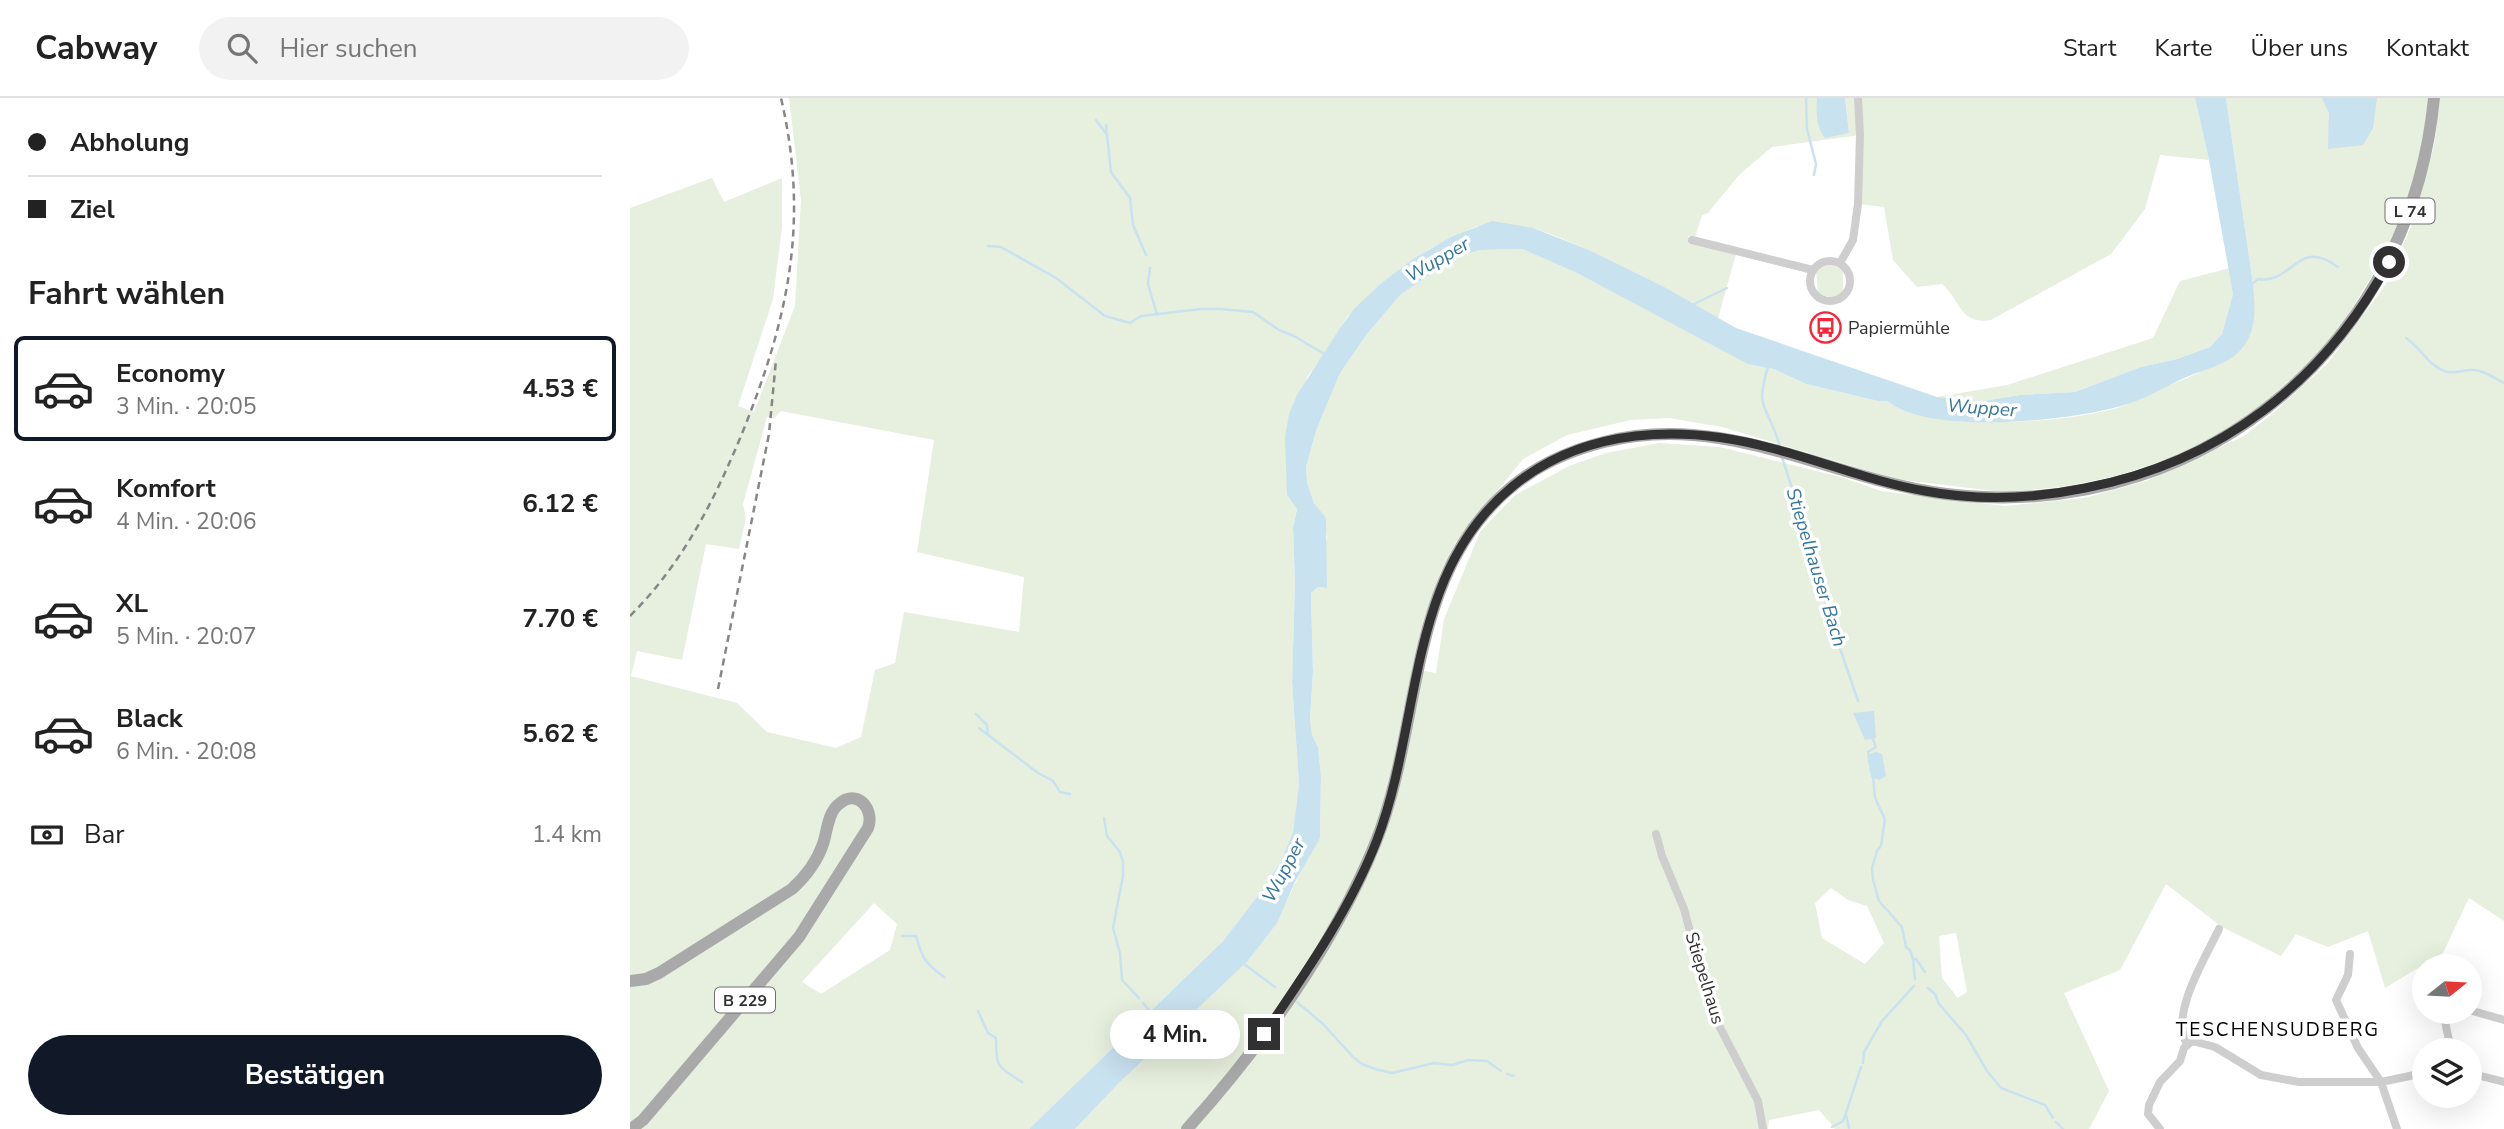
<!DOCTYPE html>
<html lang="de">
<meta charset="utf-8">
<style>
:root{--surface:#fff;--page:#f2f2f2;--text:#222;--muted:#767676;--line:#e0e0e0;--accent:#111827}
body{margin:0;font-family:"Nunito Sans",sans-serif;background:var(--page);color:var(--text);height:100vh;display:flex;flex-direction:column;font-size:26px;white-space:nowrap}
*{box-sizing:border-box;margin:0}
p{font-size:23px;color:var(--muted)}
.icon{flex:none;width:38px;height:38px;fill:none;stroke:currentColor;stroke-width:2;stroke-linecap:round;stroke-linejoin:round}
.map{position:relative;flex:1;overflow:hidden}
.drawer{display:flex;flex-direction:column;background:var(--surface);width:630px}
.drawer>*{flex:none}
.banner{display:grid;align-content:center;height:154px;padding:0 28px;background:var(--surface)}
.needle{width:46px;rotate:72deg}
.tools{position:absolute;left:1782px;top:856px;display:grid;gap:14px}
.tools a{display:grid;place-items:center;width:70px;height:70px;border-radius:50%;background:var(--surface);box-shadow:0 7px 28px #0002;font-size:35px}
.end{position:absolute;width:32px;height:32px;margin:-16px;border:9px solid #313131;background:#fff;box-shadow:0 0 0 4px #fff}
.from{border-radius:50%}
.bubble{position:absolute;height:49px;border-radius:24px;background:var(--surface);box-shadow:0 7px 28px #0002;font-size:23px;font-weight:700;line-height:49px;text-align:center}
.banner b{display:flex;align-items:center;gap:24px;height:66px;font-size:26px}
.banner b+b{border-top:2px solid var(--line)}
.banner i{width:18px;height:18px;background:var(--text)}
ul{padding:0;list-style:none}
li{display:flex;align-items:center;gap:21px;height:105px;margin:0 14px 10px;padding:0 14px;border:4px solid transparent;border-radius:10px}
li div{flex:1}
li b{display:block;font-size:26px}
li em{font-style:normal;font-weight:700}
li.selected{border-color:var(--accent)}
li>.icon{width:63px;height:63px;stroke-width:1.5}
h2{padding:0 28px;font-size:32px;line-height:84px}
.pay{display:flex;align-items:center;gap:18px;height:77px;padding:0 28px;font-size:26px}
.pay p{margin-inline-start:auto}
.button{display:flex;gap:14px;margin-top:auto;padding:14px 28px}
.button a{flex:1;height:80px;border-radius:42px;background:var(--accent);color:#fff;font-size:28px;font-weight:700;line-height:80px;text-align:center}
header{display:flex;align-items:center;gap:42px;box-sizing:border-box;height:98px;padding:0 35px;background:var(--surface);border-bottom:2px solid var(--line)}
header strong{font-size:33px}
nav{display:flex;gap:38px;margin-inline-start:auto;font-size:24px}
.search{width:490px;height:63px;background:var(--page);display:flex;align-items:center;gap:18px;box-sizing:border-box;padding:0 24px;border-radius:38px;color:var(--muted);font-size:26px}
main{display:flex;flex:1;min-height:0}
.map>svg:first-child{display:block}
.green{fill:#e7efde;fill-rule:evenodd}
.water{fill:#c9e2f0}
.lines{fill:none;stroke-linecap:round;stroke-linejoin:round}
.stream{stroke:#c9e2f0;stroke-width:2.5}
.street{stroke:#cecece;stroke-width:8}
.primary{stroke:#a9a9a9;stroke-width:12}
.rail{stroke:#868686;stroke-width:2.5;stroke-dasharray:7 5;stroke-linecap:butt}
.route{stroke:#313131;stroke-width:9}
.labels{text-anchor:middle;stroke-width:7;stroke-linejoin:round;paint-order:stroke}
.shield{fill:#fff;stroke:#6f6f6f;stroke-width:2}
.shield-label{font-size:16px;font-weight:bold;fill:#313131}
.poi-label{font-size:18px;fill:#313131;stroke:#fff;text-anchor:start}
.street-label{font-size:18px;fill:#313131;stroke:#fff}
.water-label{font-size:19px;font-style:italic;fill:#36769c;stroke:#fff}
.neighbourhood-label{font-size:19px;letter-spacing:2px;fill:#000;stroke:#fff}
</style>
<header>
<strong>Cabway</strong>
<div class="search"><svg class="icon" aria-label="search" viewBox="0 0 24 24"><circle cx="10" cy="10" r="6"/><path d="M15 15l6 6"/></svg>Hier suchen</div>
<nav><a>Start</a><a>Karte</a><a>Über uns</a><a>Kontakt</a></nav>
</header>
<main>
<section class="drawer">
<div class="banner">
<b><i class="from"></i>Abholung</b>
<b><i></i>Ziel</b>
</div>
<h2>Fahrt wählen</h2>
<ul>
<li class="selected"><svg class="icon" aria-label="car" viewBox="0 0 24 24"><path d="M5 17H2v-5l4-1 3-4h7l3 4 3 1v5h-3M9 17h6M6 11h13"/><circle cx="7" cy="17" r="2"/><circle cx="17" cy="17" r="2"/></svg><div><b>Economy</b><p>3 Min. · 20:05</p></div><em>4.53 €</em></li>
<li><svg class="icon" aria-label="car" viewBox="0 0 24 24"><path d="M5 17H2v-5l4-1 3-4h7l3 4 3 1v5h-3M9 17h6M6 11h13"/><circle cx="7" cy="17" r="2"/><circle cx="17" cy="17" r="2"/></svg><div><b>Komfort</b><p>4 Min. · 20:06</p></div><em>6.12 €</em></li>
<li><svg class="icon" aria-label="car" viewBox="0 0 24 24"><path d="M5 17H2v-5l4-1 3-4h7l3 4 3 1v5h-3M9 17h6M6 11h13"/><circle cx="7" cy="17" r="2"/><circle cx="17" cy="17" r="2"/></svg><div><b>XL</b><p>5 Min. · 20:07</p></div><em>7.70 €</em></li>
<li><svg class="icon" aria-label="car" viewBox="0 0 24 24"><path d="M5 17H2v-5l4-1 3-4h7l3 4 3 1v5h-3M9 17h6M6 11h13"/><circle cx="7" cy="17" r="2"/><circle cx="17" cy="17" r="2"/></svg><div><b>Black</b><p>6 Min. · 20:08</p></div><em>5.62 €</em></li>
</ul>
<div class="pay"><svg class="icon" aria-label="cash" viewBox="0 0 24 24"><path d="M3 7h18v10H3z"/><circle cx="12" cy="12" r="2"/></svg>Bar<p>1.4 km</p></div>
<div class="button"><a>Bestätigen</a></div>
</section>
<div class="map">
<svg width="1874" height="1031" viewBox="0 0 1874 1031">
<rect width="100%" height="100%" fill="#fff"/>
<g class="green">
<path d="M159,0h1028v6l32,29 -4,-35h350l14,62 -49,-5 -15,54 -34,45 -120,66c-31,5 -30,-19 -49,-36l-25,3 -24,-27 -9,-53 -26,-3 2,-69 -88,12 -33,28 -31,38 -6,2 -7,22 -7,-1 2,6 46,12 -18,64 -129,-68 -36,-15 -20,-7 -56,-2 -48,23 -50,36 -32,32 -22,37 -18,23 -20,118 10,14 -4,19 2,55 -3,99 7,102 -6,48 -12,29 -18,28 -40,52 -194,188h-399v-921l82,-30 12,24 58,-24v49l-9,72 -35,107 16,6 41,-106 6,-106zM151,313l153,29 -17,112 107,25 -5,55 -115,-20 -9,51 -20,7 -14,67 -25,11 -69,-16 -30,-29 -106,-27 6,-25 45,9 24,-116 33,5 7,-31 -3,-14 24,-87 7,1zM244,805l23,21 -7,26 -69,44 -19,-12z"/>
<path d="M1596,0h202l-5,45 -17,65 -19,43 -50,82 -33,35 -49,42 -46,30 -41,19 -48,16 -57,12 -61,5 -106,-13 -174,-52 -53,-9 -38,2 -64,15 -44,24 -67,83 -16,32 -10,29 -17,66 23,4 8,-54 36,-87 35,-37 54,-29 37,-13 53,-10 61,4 121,30 40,14 124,15 79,-8 62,-17 98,-45 28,-22 56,-51 58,-79 27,-62 21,-76 6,-48h64v823l-35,-23 -26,55 -58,35 -17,-57 -40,16 -32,-13 -15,22 -59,-29 -56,-43 -46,86 -56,23 45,98 -20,38h-254l-16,-19 -50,10 -1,9h-693l45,-47 127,-120 28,-37 39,-80 6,-7 1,-62 -3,-29 -6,-12 -2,-15 3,-48 -2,-79 7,-6 9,1 -2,-42 2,-9 -7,-26 -6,-8 -7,-21 -1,-15 10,-36 24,-58 27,-39 34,-40 60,-39 20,-5 41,-1 55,24 171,90 26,6 32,15 72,17h9c40,33 188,22 236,5 15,-6 29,-14 44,-20 27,-10 52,-21 76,-38l10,-64zM1201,790l17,12 19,6 17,37 -19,21 -43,-26 -7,-35zM1326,835l11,59 -9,6 -16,-20 -3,-42z"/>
<polygon points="1198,167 1204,167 1213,173 1213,195 1204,200 1188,196 1186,172"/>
<polygon points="1600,170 1603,196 1592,236 1580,249 1547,261 1511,269 1445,294 1390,297 1353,303 1307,299 1377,287 1523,240 1550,183"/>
</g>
<g class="water">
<path d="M1187,0h28l4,35 -24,5c-9,-11 -9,-26 -8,-40z"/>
<path d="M1565,0h31l27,186c2,22 4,43 -9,62 -13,18 -41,24 -60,32 -21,10 -41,22 -63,28 -52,15 -191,30 -234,-5h-9l-72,-17 -32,-15 -26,-5 -171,-91 -55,-24 -41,1 -20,5 -60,39 -34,40 -27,39 -24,58 -10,36 1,15 7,21 12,15 1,70 -9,-1 -7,6 2,79 -3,48 2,15 6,12 3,29 -1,62 -25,44 -18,41 -30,39 -127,120 -45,47h-46l194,-188 40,-52 18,-28 12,-29 6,-48 -7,-102 3,-99 -2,-55 4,-19 -10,-14 -2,-58 4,-23 8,-19 43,-67 14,-19 25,-24 34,-26 38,-22 41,-16 41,7 56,22 75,37 72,41 201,69 46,4 37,-6 55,-3 66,-25 36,-8 33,-12 12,-13 11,-40 -24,-134z"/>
<polygon points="1692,0 1747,0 1743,30 1733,47 1698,51 1699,15"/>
<polygon points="1244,613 1246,640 1235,642 1223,615"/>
<polygon points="1246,654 1252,656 1256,678 1249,682 1241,679 1237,657"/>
</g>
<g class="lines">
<g class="stream">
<polyline points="1176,0 1177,31 1186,66 1184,77"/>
<polyline points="466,22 477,37 481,74 500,100 503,127 516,157"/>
<polyline points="476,27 477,37"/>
<polyline points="358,148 371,149 426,180 475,218 500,225 511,218 571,211 590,211 623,214 649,232 664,238 696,257"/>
<polyline points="520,170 518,186 527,217"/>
<path d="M1622,186l6,-5c35,6 39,-43 80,-12"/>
<polyline points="1062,207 1097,190"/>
<path d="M1776,240c14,9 21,26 38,33 10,4 19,-2 29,-1 11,0 21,8 31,13"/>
<path d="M1139,266c-16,48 0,41 11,83"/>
<polyline points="1152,359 1188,472 1199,518 1228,603"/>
<polyline points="346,616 357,627 358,637"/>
<polyline points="349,630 408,675 423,683 430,694 440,696"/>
<polyline points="1239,658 1238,654 1246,649 1242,639"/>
<polyline points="1243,678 1245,700 1255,721 1251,748 1247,753 1242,770 1243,782 1249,803 1272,829 1276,849 1280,852 1283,861 1286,861 1295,874"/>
<polyline points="474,720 477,738 490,754 493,764 493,778 483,830 490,855 492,882 509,900"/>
<path d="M272,838h14c6,22 9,27 28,41"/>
<polyline points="1283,861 1285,881"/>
<polyline points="614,866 645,889"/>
<polyline points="1298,890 1305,896 1309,906 1336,937 1357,973 1371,990 1415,1007 1423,1020"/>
<polyline points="667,904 693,926 723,959 732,966 745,971 762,975 804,965 822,967 838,962 857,963 871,973"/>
<polyline points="513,905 522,916"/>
<path d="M348,913l10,22 8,5c0,30 1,28 26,44"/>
<polyline points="1233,965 1234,954 1252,923 1284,888"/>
<polyline points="877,976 884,978"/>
<polyline points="1216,1017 1219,1030"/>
<polyline points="1426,1024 1433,1031"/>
<polyline points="1202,1029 1213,1023 1215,1018 1231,969"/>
</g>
<g class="street">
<polyline points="1062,142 1183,172"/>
<circle cx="1200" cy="183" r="20"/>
<polyline points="1210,165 1223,142 1228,106 1230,37 1228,0"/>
<polyline points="1026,736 1032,758 1054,811 1081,912 1128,1003 1133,1031"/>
<polyline points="1720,856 1718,877 1706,902 1728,950 1751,984 1767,1031"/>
<polyline points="1839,912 1874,922"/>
<polyline points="1813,914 1821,952"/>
<path d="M1557,946c-18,-29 19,-87 32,-115"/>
<polyline points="1839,975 1874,984"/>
<polyline points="1530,1031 1518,1016 1519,1007 1530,984 1550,963 1554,950 1562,943 1585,949 1631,977 1669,984 1751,984 1794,975"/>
</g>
<g class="primary">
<path d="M0,883l16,-2 13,-6 133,-84c14,-13 25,-27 31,-45 4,-12 5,-32 16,-40 18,-16 36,5 29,24l-69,109 -156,183 -12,9"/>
<path d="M557,1031c74,-82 146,-182 188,-285 51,-125 28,-282 151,-368 23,-16 50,-27 78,-34 128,-33 237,45 362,54 244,19 445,-156 468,-398"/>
</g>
<g class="rail">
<path d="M0,518c52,-52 83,-113 111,-180 47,-116 69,-213 40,-338"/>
<polyline points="88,591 139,336 146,262"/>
</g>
</g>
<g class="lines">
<path class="route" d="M634,936c42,-62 86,-124 113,-194 45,-118 29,-266 135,-353 72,-60 171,-63 259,-39 52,13 101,34 154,43 53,10 107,8 160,-3 136,-26 238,-105 304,-226"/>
</g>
<defs>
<symbol id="bus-ring" viewBox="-11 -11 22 22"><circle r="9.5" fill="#fff" stroke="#f52639" stroke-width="1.5"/><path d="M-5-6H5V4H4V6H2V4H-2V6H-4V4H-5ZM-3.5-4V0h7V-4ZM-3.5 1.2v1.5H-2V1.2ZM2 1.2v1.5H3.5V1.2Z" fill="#f52639"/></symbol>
</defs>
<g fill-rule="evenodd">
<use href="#bus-ring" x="1178" y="212" width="35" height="35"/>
</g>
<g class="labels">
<g class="shield">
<rect x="1755.5" y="100.5" width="49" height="25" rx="5"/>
<rect x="85" y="889.5" width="60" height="25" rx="5"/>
</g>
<g class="shield-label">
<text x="1780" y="119">L 74</text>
<text x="115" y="908">B 229</text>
</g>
<g class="poi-label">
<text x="1218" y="236">Papiermühle</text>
</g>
<g class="street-label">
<text transform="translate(1075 880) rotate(73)" y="6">Stiepelhaus</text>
</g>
<g class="water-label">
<text transform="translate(807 161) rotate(-30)" y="7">Wupper</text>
<text transform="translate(1352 309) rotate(4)" y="7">Wupper</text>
<text transform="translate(1187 469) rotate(73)" y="7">Stiepelhauser Bach</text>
<text transform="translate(653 772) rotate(-62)" y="7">Wupper</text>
</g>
<g class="neighbourhood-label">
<text x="1648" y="938">TESCHENSUDBERG</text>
</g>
</g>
</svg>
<div class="tools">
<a><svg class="needle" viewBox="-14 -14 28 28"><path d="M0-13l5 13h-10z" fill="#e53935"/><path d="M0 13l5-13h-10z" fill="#767676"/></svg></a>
<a><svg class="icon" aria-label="layers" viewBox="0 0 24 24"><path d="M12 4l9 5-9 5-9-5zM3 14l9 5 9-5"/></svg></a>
</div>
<i class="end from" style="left:1759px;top:164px"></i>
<i class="end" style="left:634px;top:936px"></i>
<div class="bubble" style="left:480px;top:912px;width:130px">4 Min.</div>
</div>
</main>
